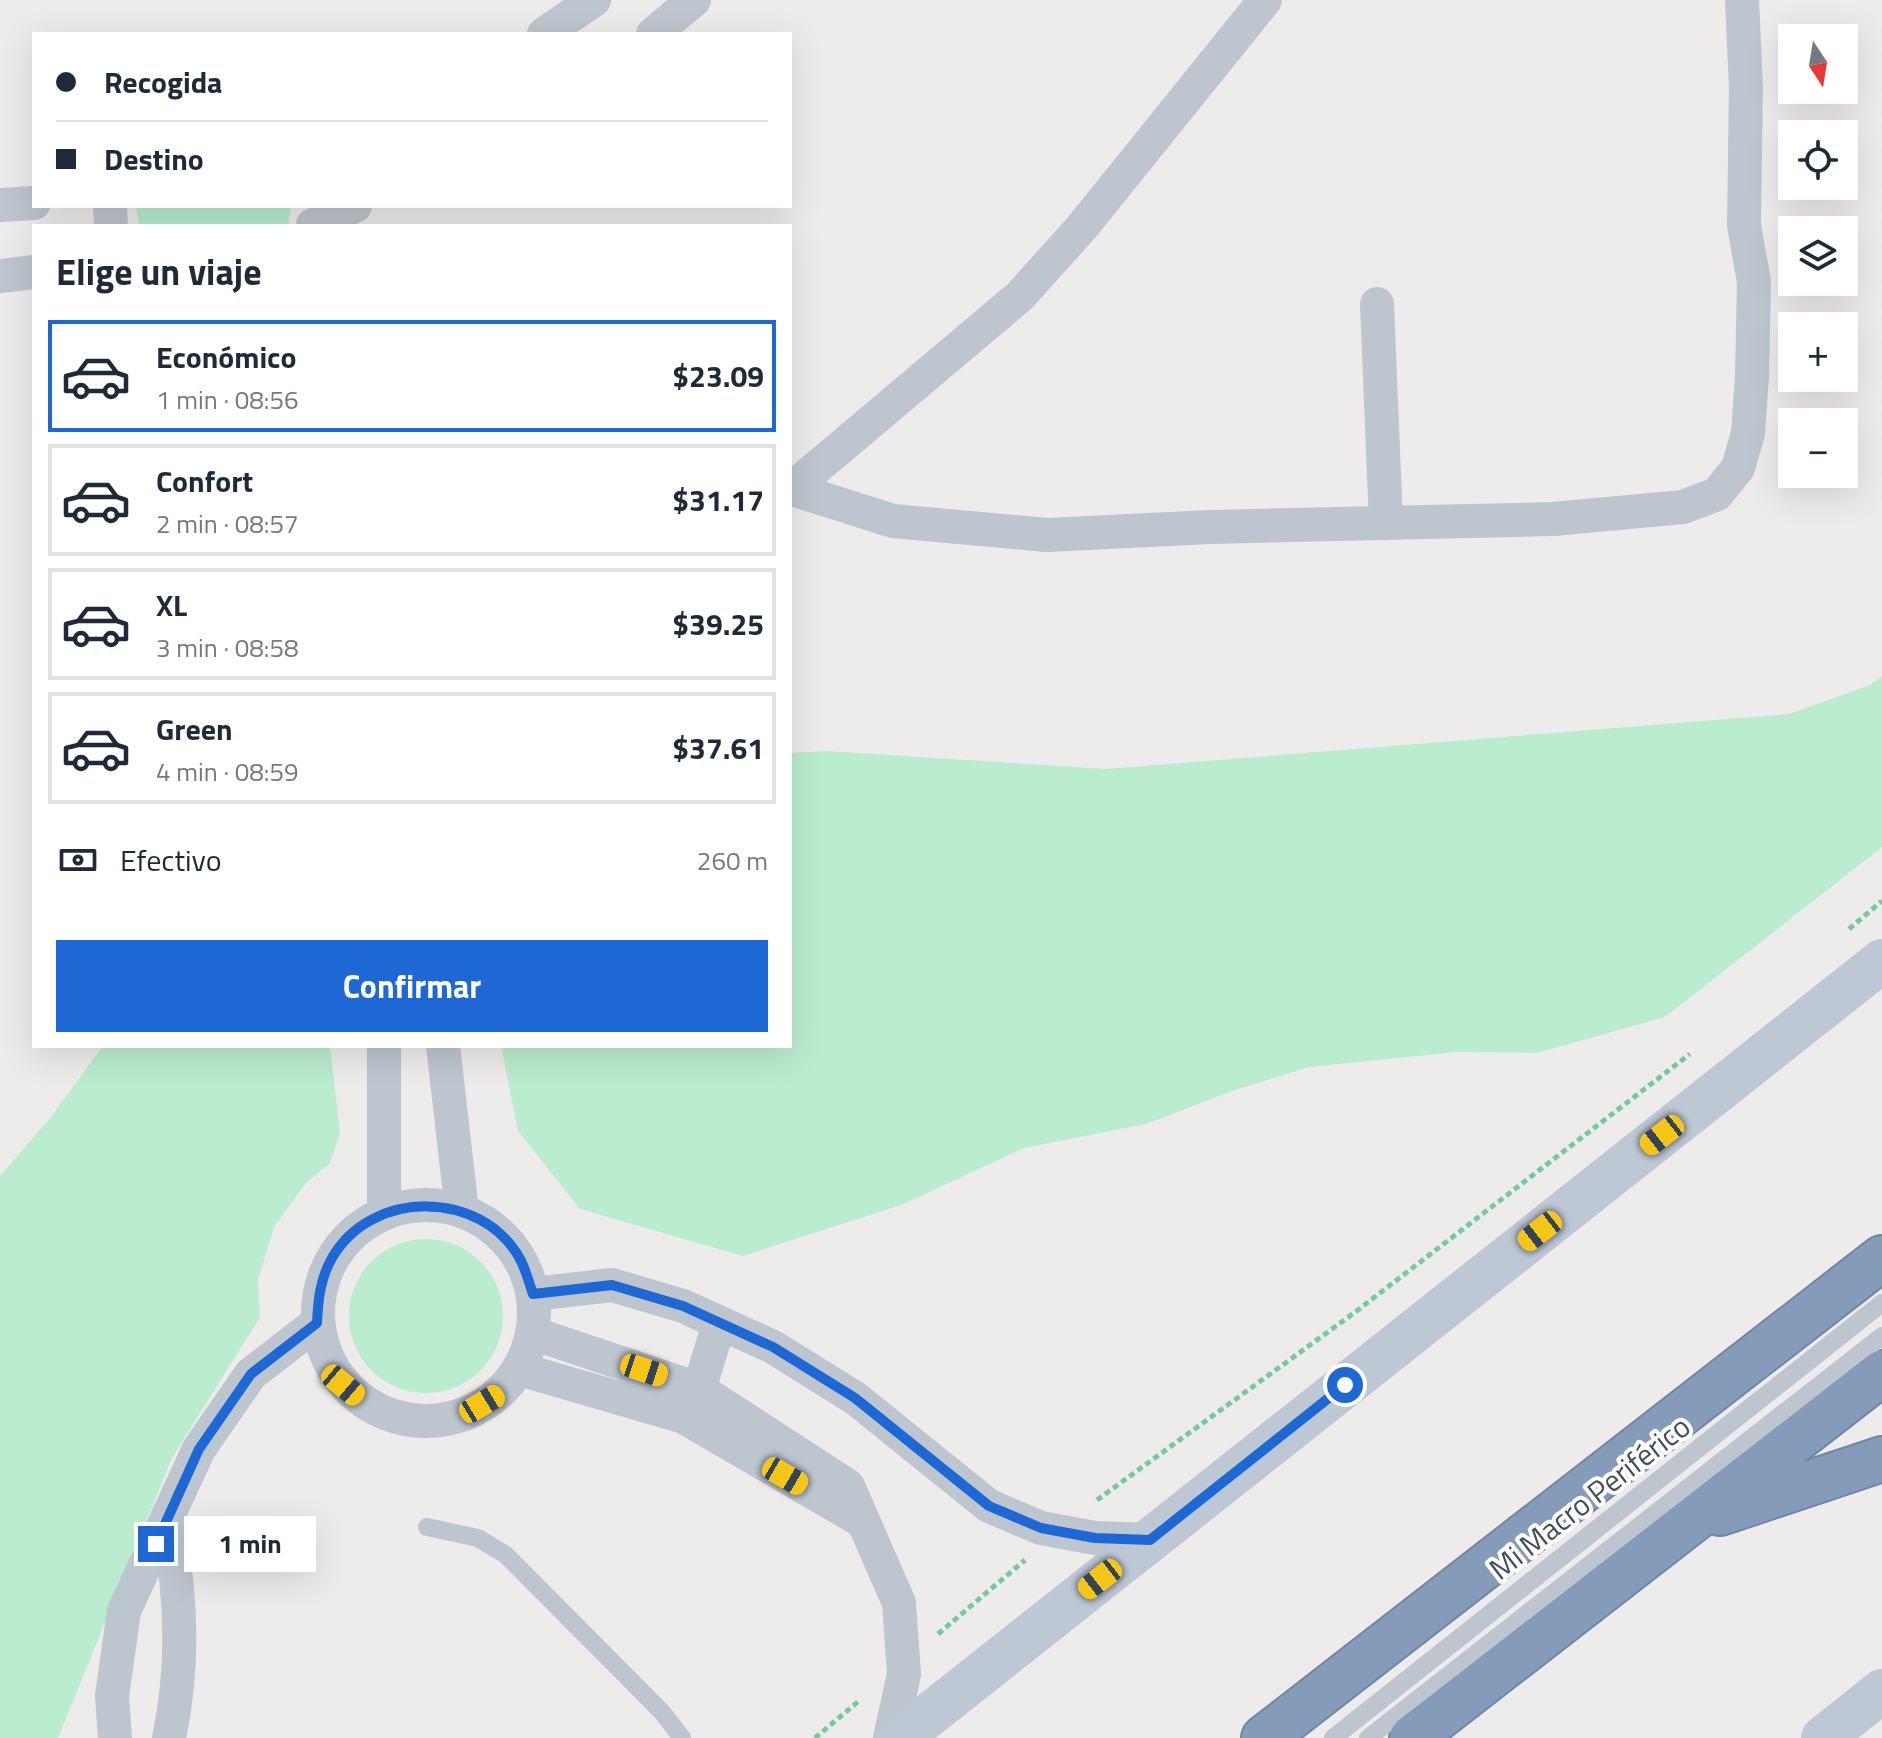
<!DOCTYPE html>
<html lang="es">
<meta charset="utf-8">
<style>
:root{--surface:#fff;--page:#f6f6f7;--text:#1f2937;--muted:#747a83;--line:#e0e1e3;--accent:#1e68d6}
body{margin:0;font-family:"Titillium Web",sans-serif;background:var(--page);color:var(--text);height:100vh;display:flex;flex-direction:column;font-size:30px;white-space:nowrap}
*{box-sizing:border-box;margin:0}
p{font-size:26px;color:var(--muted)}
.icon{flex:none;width:44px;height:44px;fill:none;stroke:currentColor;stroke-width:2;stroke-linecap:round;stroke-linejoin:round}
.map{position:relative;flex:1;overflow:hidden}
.sheet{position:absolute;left:32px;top:224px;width:760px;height:824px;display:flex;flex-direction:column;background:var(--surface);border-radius:0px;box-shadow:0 8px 32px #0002}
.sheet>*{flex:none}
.guide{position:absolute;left:32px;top:32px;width:760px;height:176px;border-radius:0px;box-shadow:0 8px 32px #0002;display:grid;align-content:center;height:176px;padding:0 24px;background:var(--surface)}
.needle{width:52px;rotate:168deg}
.fabs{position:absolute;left:1778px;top:24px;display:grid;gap:16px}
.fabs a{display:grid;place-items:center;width:80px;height:80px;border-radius:0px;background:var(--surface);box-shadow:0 8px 32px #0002;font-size:40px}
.end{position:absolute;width:36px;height:36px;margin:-18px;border:10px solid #1e68d6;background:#fff;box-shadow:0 0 0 4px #fff}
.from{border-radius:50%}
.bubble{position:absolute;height:56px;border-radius:0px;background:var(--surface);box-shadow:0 8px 32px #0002;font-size:26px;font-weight:700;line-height:56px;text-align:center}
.car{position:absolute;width:24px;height:48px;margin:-24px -12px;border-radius:10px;box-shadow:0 0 6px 2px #0007;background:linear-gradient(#f5c518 24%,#345 0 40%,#f5c518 0 76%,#345 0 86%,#f5c518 0)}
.guide b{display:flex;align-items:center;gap:28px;height:76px;font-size:30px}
.guide b+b{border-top:2px solid var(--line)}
.guide i{width:20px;height:20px;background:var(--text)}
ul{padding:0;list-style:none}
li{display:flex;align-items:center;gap:24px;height:112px;margin:0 16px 12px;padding:0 8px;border:4px solid var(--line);border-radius:0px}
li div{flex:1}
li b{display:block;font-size:30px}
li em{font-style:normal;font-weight:700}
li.on{border-color:var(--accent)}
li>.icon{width:72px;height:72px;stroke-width:1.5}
h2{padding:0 24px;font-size:36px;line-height:96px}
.pay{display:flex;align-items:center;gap:20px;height:88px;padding:0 24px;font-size:30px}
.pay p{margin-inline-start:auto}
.action{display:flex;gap:16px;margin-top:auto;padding:16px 24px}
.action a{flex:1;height:92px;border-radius:0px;background:var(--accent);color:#fff;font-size:32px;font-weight:700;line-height:92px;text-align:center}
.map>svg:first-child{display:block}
.green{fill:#baeccf}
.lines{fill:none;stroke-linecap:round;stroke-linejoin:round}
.highway-casing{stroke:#7087a5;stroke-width:48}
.path{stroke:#73c9a2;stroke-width:5;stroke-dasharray:6 4;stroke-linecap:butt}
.lane{stroke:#bdc5ce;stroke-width:18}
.street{stroke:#bdc5ce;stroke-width:34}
.secondary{stroke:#bec8d5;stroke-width:44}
.highway{stroke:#849cba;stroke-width:44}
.route{stroke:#1e68d6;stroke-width:10}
.labels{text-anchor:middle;stroke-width:8;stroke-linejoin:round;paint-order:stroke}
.street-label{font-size:30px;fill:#454e58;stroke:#fff}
</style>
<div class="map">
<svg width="1882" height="1738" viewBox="0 0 1882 1738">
<rect width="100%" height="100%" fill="#eeeceb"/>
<g class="green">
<polygon points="136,206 291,206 288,226 139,226"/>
<polygon points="1882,676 1882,847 1665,1017 1537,1053 1456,1052 1309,1067 1235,1090 1146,1124 1024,1148 901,1205 743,1256 580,1209 518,1131 501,1046 790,1046 790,753 826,751 1106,769 1789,714 1870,685"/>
<polygon points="103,1046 330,1046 340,1133 330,1163 306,1183 274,1227 258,1280 260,1317 172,1458 58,1738 0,1738 0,1176 50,1118"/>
<circle cx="426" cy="1316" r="77"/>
</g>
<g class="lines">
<defs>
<g id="highway">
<polyline points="1720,1513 1882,1459"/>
<polyline points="1264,1738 1882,1258"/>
<polyline points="1412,1738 1882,1373"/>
</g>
</defs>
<use href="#highway" class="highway-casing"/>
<g class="path">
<polyline points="1849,929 1882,901"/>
<polyline points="1097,1500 1354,1313 1690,1054"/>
<polyline points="938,1634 1025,1560"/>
<polyline points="815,1738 860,1700"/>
</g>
<g class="lane">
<polyline points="427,1527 478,1538 506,1555 662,1712 682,1738"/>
<polyline points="1333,1738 1882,1303"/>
<polyline points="1368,1738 1882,1336"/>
</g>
<g class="street">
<polyline points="544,34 594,0"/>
<polyline points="653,34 694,0"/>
<polyline points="0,205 34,203"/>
<polyline points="110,206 111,226"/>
<polyline points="313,225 355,206"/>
<polyline points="0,276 34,272"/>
<polyline points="1377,304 1386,523"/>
<polyline points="792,489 893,521 1047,535 1211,527 1553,519 1683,507 1717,494 1738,468 1748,433 1752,376 1754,282 1744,225 1746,87 1742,0"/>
<polyline points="790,490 1020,296 1082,227 1265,0"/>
<polyline points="443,1046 462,1211"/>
<circle cx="426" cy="1313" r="108"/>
<polyline points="384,1213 384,1046"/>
<polyline points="533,1294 612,1285 683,1306 773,1347 855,1398 989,1506 1041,1528 1095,1538 1150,1540"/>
<polyline points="532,1333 699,1389 848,1486 899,1603 904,1674 890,1738"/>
<polyline points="519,1369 684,1417 857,1518"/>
<polyline points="699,1389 719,1324"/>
<path d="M167,1522c15,72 17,145 2,216"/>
<polyline points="115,1738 112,1696 124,1611 199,1449 251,1374 317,1323"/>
</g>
<g class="secondary">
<polyline points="900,1738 1882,961"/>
<polyline points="1823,1738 1882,1691"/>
</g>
<use href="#highway" class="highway"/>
</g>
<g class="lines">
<path class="route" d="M156,1544l43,-95 52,-75 66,-51c1,-23 3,-44 15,-65 39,-69 150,-69 188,1 6,11 9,24 13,35l79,-9 71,21 90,41 82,51 134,108 52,22 54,10 55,2 195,-155"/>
</g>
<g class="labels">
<g class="street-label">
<text transform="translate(1590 1498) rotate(-38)" y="10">Mi Macro Periférico</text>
</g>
</g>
</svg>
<div class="fabs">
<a><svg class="needle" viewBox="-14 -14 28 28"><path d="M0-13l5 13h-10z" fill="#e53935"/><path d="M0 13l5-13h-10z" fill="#747a83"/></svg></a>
<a><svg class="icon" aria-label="locate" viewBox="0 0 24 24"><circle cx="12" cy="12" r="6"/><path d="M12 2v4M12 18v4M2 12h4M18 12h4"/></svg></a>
<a><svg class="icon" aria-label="layers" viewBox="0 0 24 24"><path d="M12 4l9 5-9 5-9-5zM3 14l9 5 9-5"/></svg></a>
<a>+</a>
<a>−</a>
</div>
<i class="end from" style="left:1345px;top:1385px"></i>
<i class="end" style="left:156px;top:1544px"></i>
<div class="bubble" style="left:184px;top:1516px;width:132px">1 min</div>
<i class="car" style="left:1662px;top:1135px;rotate:232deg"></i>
<i class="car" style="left:1540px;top:1231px;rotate:232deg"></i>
<i class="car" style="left:644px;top:1370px;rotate:108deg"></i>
<i class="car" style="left:343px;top:1385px;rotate:130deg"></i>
<i class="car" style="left:482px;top:1404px;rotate:59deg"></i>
<i class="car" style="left:785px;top:1476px;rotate:120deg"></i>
<i class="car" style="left:1100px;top:1579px;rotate:232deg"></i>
<div class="guide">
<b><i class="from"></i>Recogida</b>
<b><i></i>Destino</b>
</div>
<section class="sheet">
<h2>Elige un viaje</h2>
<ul>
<li class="on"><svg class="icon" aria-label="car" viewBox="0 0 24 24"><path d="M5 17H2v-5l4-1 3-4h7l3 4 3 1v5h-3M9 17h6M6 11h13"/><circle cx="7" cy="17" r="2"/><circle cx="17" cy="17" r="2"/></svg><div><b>Económico</b><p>1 min · 08:56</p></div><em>$23.09</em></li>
<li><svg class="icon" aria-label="car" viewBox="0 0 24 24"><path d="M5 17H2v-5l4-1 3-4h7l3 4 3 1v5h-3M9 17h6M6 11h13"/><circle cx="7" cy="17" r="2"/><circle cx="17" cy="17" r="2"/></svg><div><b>Confort</b><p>2 min · 08:57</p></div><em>$31.17</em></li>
<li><svg class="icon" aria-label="car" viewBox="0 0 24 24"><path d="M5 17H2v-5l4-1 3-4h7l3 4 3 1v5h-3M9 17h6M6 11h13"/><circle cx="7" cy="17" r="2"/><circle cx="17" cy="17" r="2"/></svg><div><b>XL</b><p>3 min · 08:58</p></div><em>$39.25</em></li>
<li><svg class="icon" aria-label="car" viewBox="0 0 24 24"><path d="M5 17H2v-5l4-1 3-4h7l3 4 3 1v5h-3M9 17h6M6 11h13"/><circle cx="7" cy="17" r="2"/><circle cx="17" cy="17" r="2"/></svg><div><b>Green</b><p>4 min · 08:59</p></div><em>$37.61</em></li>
</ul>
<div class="pay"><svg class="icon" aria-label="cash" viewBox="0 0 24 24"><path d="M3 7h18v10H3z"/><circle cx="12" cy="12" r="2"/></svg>Efectivo<p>260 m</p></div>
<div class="action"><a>Confirmar</a></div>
</section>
</div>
